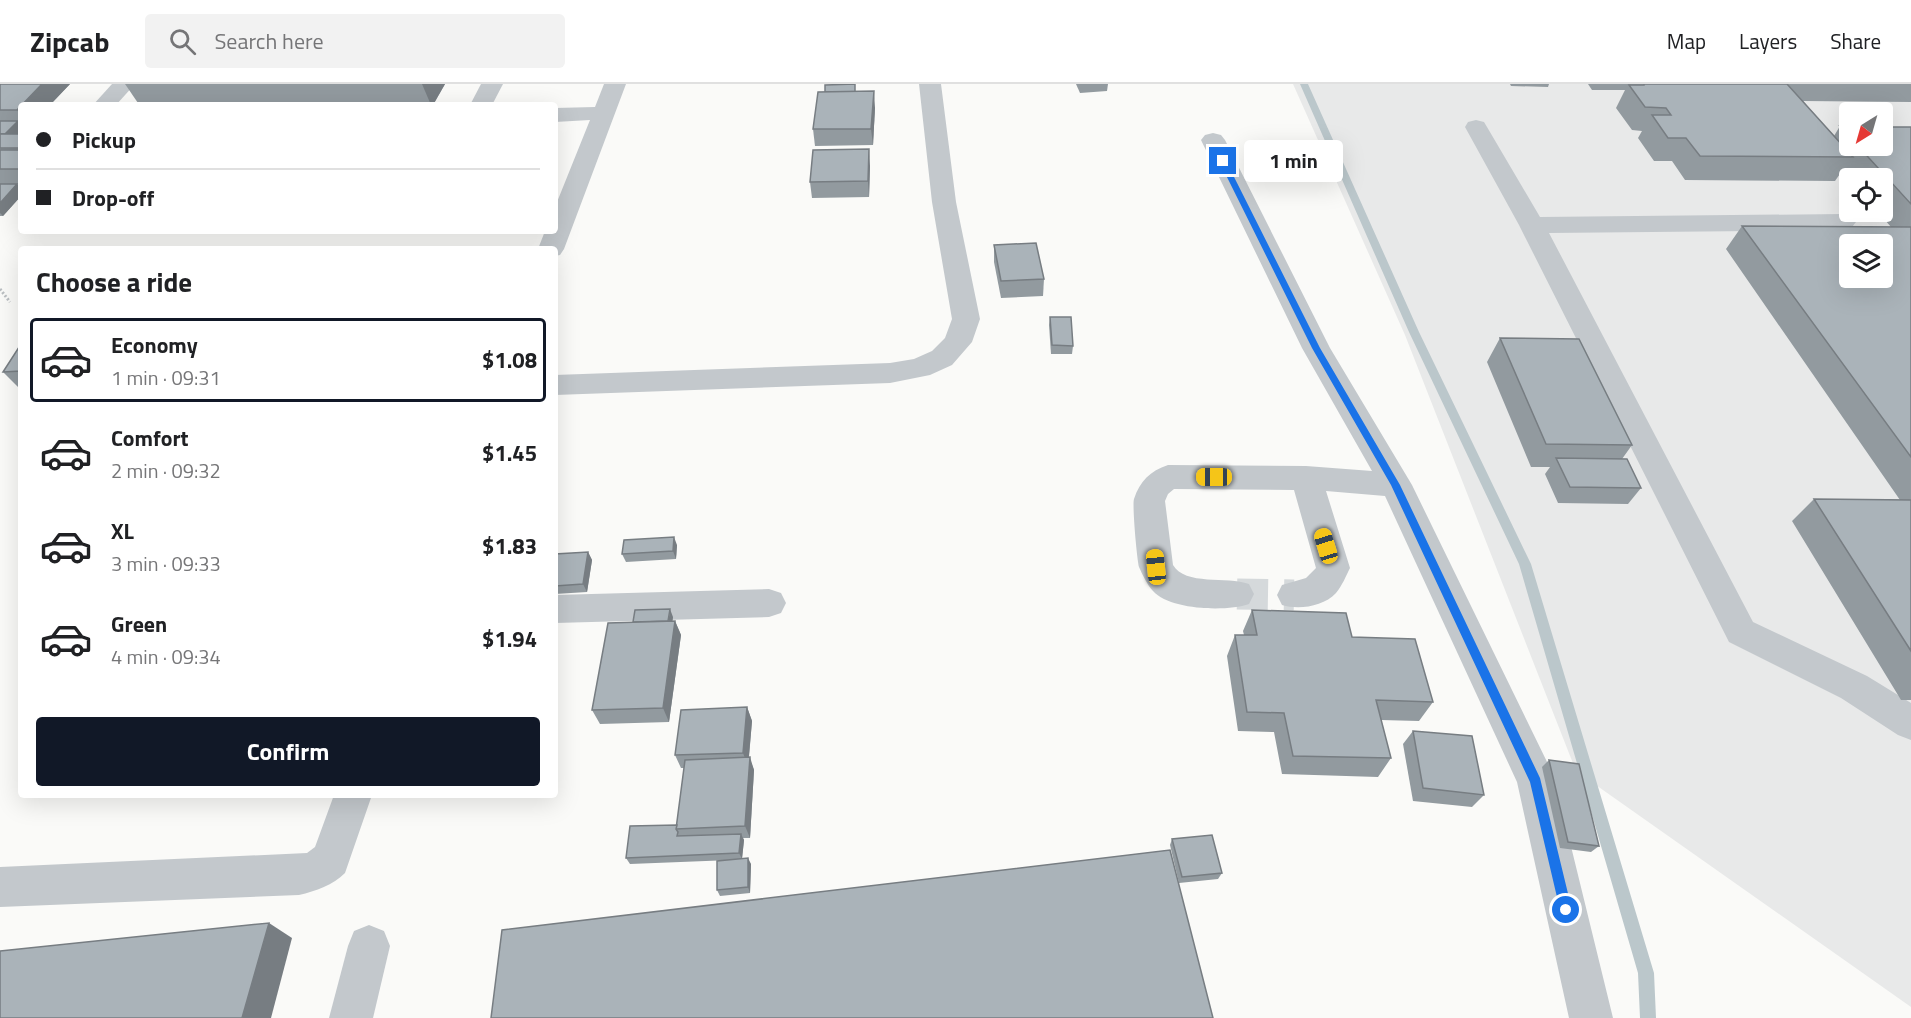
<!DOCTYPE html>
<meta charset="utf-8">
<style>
:root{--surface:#fff;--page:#f2f2f2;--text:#202124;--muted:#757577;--line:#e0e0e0;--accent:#111827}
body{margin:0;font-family:"Titillium Web",sans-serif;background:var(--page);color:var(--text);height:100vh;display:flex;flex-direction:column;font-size:22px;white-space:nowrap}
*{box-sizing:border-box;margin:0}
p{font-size:20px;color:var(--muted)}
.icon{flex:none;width:33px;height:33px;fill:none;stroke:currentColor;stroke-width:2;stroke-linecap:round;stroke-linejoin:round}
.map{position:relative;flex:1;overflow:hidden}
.details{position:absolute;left:18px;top:162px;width:540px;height:552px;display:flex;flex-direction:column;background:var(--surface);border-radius:6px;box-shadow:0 6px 24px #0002}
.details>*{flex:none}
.guide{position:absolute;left:18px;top:18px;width:540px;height:132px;border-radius:6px;box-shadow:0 6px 24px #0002;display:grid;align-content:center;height:132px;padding:0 18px;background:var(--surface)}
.needle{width:39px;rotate:217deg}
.tools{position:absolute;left:1839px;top:18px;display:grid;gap:12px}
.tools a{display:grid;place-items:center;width:54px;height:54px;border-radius:6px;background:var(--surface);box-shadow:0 6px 24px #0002;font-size:30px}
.end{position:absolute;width:27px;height:27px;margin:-14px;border:8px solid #1a73e8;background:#fff;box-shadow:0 0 0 3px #fff}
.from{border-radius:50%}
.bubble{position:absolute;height:42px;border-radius:6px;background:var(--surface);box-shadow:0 6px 24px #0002;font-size:20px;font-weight:700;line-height:42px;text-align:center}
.car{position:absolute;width:18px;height:36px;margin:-18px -9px;border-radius:8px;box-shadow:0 0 4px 2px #0007;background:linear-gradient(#f5c518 24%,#345 0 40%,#f5c518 0 76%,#345 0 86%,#f5c518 0)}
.guide b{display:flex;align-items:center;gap:21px;height:57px;font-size:22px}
.guide b+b{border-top:2px solid var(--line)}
.guide i{width:15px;height:15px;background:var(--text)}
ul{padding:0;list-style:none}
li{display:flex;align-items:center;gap:18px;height:84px;margin:0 12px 9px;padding:0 6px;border:3px solid transparent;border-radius:6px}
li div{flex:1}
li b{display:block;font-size:22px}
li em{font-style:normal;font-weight:700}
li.on{border-color:var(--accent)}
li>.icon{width:54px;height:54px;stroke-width:1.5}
h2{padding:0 18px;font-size:27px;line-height:72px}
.button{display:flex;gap:12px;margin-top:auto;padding:12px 18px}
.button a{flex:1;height:69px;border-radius:6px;background:var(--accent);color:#fff;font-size:24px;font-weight:700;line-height:69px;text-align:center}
header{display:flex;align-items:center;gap:36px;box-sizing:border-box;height:84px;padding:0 30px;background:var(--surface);border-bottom:2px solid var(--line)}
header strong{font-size:28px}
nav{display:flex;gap:33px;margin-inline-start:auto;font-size:21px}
.search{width:420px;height:54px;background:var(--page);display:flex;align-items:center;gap:15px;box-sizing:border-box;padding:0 21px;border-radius:6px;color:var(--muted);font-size:22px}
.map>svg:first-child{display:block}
.built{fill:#e8e9e9;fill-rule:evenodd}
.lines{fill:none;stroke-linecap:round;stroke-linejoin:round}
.stream{fill:#bbc7cb;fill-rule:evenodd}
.minor-tunnel{stroke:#d5d9db;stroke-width:31;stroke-dasharray:31 16;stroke-linecap:butt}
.path{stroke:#bbbfc2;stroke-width:3;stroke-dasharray:2 2;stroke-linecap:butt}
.minor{fill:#c3c8cc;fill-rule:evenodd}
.wall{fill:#929a9f}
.shaded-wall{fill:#777d82}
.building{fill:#aab3b9;stroke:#777d82;stroke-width:1.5;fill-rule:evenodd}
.route{fill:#1a73e8}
</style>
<header>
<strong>Zipcab</strong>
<div class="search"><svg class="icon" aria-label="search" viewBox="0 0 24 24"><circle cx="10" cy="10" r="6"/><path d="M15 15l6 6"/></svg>Search here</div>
<nav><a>Map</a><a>Layers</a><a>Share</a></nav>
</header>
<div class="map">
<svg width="1911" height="934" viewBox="0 0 1911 934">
<rect width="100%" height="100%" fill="#fafaf8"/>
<path class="built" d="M1293,0h618v923l-335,-236 -171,-436zM1850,28h32v34h-32zM1850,94h32v34h-32zM1850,160h32v34h-32z"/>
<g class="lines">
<polygon class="stream" points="1300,0 1308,0 1419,248 1531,480 1654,889 1656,934 1640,934 1638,889 1519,480 1409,248"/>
<polyline class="minor-tunnel" points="1237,510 1294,511"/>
<polyline class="path" points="0,205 10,218"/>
<g class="minor">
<polygon points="112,0 135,0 116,21 93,21"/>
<polygon points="481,0 503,0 492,21 470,21"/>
<polygon points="604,0 626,0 564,165 560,171 555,172 555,165 538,165 545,147 555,147 555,123 590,36 555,38 555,24 595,23"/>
<polygon points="919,0 941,0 956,118 980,235 972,258 952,281 930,291 890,299 555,311 555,291 890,279 914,275 932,267 945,254 952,235 932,118"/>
<polygon points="1476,36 1484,38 1487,43 1540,133 1843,130 1852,133 1856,138 1852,143 1843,146 1549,149 1753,538 1867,592 1911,619 1911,656 1898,651 1841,614 1729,558 1519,141 1465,43 1468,38"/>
<path d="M1213,49l8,2 4,5 105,208 82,137 138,283 5,13 58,237h-44l-52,-236 -132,-286 -59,-5 24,77c-4,8 -8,18 -14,25 -13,14 -38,17 -54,12l-5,-10 5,-10 24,-7 10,-10 -22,-78 -120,-1 -6,5 -3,7 8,64c12,21 54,11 76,19l5,10 -5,10c-23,8 -79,6 -96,-13 -5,-5 -11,-17 -14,-24 -2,-8 -7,-62 -5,-68 6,-18 16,-28 34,-34l138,1 66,5 -70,-123 -101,-208 4,-5z"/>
<polygon points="769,505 781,509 786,519 781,529 769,533 555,539 555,511"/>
<path d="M334,711h38l-27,78c-12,12 -29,18 -46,22l-299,12v-40l307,-14 8,-6z"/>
<polygon points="369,841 384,847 390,862 373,934 329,934 348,862 354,847"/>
</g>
</g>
<g class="wall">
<polygon points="0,0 70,0 50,21 21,21 21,112 3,132 0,132"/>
<polygon points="125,0 445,0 433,21 285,21 138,19"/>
<polygon points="1076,0 1108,0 1107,7 1080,9"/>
<polygon points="1510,0 1549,0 1548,3 1511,2"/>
<polygon points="1588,0 1911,0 1911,18 1803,17 1834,52 1840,42 1850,42 1850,62 1882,62 1911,43 1911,616 1901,616 1792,437 1814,415 1900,416 1726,165 1742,142 1891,143 1878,128 1882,128 1882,94 1850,94 1850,95 1842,87 1835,97 1685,96 1672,77 1654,77 1638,54 1642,47 1632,46 1616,24 1625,6 1592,6"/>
<polygon points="825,8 855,8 875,24 873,61 815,62 813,45"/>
<polygon points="870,82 869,113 812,114 810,98"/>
<polygon points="994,161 1044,195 1043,212 1001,214 994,178"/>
<polygon points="1050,233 1073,262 1072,270 1051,270 1049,241"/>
<polygon points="1500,254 1632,361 1622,375 1641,404 1628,420 1558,419 1545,390 1550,383 1531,383 1487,278"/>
<polygon points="21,260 21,306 3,288"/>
<polygon points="677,461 676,475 626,478 622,470"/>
<polygon points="588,468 592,476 587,508 555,510 555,470"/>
<polygon points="1252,526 1352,553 1433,618 1419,637 1381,636 1391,674 1378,693 1282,690 1274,648 1238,647 1227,572 1235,551 1244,551 1243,547"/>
<polygon points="673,533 672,537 675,537 681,551 669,638 600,640 592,626 633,538"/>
<polygon points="747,623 752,637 749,673 754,686 750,754 743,754 744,756 742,774 751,780 750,809 720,812 717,806 731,776 630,780 626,774 677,741 684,684 681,684 675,671"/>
<polygon points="1413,647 1484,711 1472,723 1413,717 1403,660"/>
<polygon points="1549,676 1599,762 1591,768 1560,764 1542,683"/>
<polygon points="1172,755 1222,789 1218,795 1179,799 1170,761"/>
</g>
<g class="shaded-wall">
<polygon points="42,0 70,0 50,21 22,21"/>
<polygon points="422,0 445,0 433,21 431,21"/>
<polygon points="874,7 875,24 873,61 871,45"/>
<polygon points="21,22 21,32 17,26"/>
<polygon points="18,37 21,41 21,50 7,64 0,55"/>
<polygon points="869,65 870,82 869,113 868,97"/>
<polygon points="17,100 21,105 21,112 3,132 0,129 0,119"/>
<polygon points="674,453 677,461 676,475 673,467"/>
<polygon points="588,468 592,476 587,508 583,500"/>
<polygon points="670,525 673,533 671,549 668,541"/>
<polygon points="675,537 681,551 669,638 663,624"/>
<polygon points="747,623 752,637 748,682 743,669"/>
<polygon points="750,673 754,686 750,754 745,742"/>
<polygon points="741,750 744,756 742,775 739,769"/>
<polygon points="748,774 751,780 750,809 748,803"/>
<polygon points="269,839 292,854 271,934 242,934"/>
</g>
<g class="building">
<polygon points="0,0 42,0 17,26 0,26"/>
<polygon points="855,0 855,8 825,8 825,1"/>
<polygon points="1644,0 1787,0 1853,73 1700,72 1686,54 1668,54 1652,31 1671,31 1666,24 1645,23 1629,1 1644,1"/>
<polygon points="874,7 871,45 813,45 818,8"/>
<polygon points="0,37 18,37 5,50 0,50"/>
<polygon points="1840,42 1850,42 1850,52"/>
<polygon points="1882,43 1911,43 1911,120 1858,62 1882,62"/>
<rect x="0" y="50" width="21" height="14"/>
<polygon points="869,65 868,97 810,98 813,66"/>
<rect x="0" y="66" width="21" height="19"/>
<polygon points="0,100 17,100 0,119"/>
<path d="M1742,142l169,1v230zM1850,160h32v34h-32z"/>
<polygon points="1036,159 1044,195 1001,197 994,161"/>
<polygon points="1050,233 1071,233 1073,262 1052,261"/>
<polygon points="1500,254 1579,255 1632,361 1546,360"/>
<polygon points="21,260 21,287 3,288"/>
<polygon points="1556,374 1627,375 1641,404 1570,403"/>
<polygon points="1814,415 1911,416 1911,567"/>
<polygon points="674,453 673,467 622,470 624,456"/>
<polygon points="588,468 583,500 555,502 555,470"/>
<polygon points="670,525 668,537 633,538 635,526"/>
<polygon points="1252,526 1346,529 1352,553 1415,555 1433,618 1376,616 1391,674 1293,672 1284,629 1247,628 1235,551 1257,551"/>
<polygon points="675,537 663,624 592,626 608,539"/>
<polygon points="747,623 743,669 675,671 681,626"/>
<polygon points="1413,647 1472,652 1484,711 1423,704"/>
<polygon points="750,673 745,742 676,745 685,676"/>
<polygon points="1549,676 1579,680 1599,762 1568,758"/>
<polygon points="677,741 676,745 678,748 677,752 741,750 739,769 626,774 630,742"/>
<polygon points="1212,751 1222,789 1182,793 1172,755"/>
<polygon points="1170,766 1213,934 491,934 502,846"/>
<polygon points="748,774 748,803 717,806 717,777"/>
<polygon points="269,839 242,934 0,934 0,867"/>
</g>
<polygon class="route" points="1223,75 1226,77 1320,264 1400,401 1540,694 1572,826 1570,831 1561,831 1560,826 1530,698 1391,401 1312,264 1219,77"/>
</svg>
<div class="tools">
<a><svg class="needle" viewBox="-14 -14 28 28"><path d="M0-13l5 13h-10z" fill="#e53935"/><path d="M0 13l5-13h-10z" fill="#757577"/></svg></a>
<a><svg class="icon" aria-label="locate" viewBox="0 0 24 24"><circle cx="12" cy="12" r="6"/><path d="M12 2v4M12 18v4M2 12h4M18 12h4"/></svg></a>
<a><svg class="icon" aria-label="layers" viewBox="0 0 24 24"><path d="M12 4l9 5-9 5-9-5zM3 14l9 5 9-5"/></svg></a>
</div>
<i class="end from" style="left:1566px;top:826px"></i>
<i class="end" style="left:1223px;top:77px"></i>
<div class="bubble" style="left:1244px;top:56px;width:99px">1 min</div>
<i class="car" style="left:1214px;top:393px;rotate:270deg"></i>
<i class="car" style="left:1326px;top:462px;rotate:343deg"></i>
<i class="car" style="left:1156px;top:483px;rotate:354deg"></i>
<div class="guide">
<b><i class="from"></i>Pickup</b>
<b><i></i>Drop-off</b>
</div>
<section class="details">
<h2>Choose a ride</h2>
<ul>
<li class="on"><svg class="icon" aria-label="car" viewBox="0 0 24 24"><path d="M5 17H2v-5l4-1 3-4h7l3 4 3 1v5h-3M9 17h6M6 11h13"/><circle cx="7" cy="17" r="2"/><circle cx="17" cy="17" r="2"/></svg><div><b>Economy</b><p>1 min · 09:31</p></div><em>$1.08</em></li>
<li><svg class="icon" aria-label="car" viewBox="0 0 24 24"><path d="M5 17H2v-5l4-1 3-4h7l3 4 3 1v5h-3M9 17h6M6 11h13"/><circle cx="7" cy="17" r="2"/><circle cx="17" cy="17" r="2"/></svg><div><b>Comfort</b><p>2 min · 09:32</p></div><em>$1.45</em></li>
<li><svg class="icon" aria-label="car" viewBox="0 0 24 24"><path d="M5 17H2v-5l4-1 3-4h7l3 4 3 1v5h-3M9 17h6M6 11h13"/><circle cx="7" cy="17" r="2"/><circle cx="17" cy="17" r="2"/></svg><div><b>XL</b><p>3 min · 09:33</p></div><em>$1.83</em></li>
<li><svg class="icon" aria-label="car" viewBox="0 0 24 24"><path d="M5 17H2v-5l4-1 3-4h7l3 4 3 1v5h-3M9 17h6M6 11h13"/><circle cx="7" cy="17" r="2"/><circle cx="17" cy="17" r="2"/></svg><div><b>Green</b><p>4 min · 09:34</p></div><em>$1.94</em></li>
</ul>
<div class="button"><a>Confirm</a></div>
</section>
</div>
